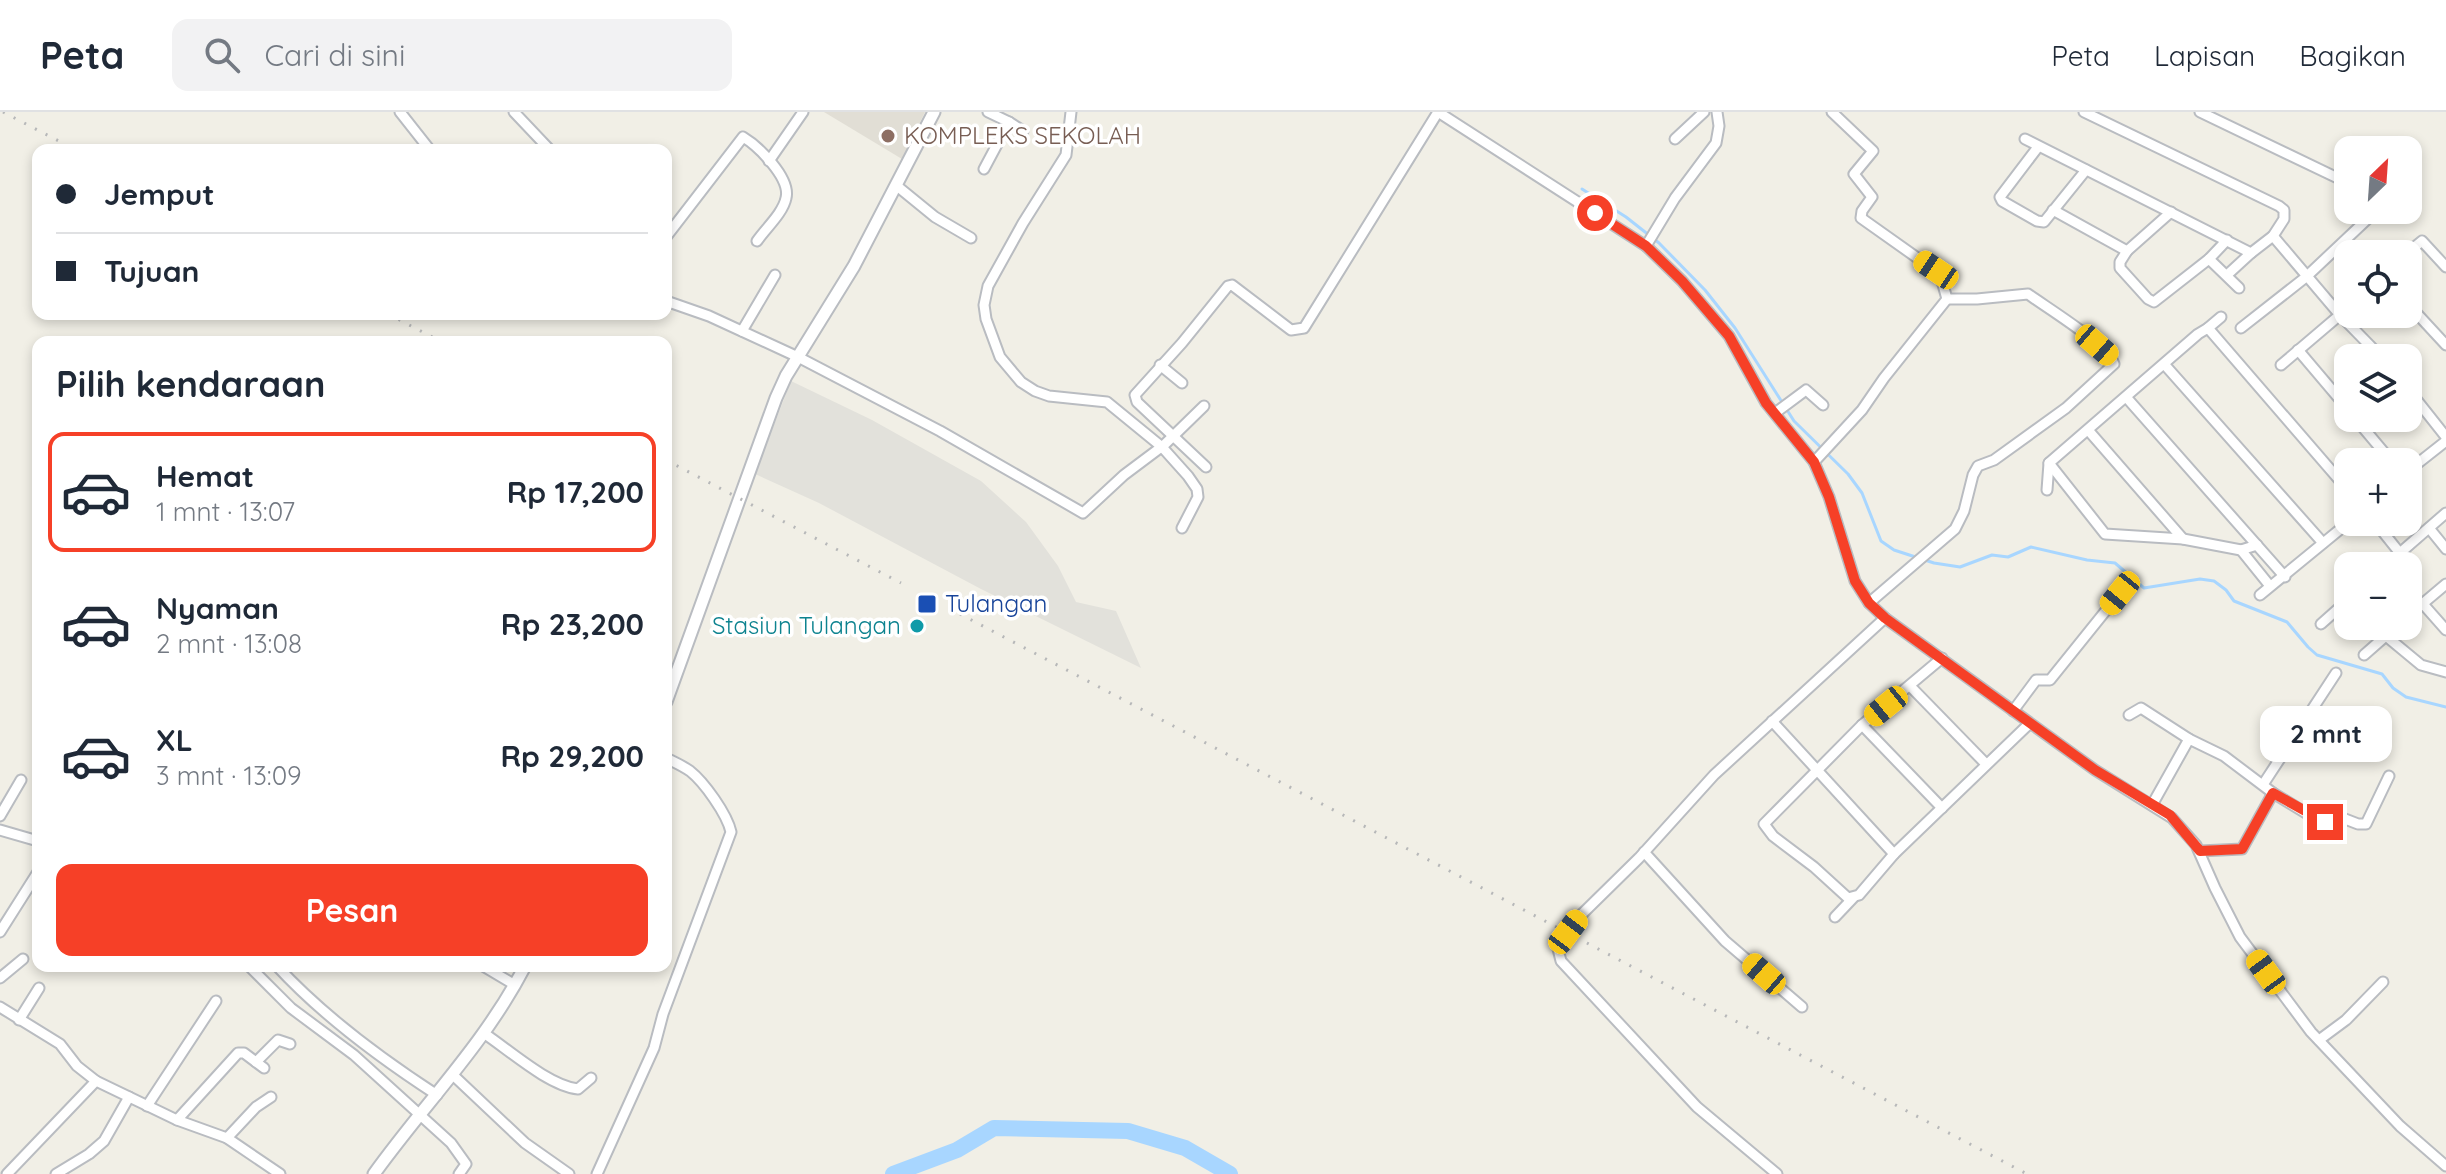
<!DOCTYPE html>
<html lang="id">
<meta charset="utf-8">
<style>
:root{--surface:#fff;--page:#f2f2f3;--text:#1f2937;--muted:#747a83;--line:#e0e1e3;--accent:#f64027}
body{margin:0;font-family:Quicksand,sans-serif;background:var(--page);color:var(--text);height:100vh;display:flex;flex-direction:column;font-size:30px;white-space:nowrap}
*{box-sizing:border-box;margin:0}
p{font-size:26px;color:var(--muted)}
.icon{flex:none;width:44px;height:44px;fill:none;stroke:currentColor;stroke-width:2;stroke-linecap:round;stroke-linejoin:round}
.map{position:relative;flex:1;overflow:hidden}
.details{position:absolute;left:32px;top:224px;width:640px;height:636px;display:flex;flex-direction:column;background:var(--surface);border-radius:16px;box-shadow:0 4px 12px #0003}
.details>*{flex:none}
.banner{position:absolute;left:32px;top:32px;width:640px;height:176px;border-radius:16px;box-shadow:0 4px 12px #0003;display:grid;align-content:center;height:176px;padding:0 24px;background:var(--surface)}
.needle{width:52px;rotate:25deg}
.buttons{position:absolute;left:2334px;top:24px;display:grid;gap:16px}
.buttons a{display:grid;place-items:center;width:88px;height:88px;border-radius:16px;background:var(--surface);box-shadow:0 4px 12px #0003;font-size:40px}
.end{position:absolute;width:36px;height:36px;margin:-18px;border:10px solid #f64027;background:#fff;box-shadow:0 0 0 4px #fff}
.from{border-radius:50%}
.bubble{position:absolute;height:56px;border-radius:16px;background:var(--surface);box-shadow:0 4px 12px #0003;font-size:26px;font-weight:700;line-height:56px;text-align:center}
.car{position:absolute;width:24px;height:48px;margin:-24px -12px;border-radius:10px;box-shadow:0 0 6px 2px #0007;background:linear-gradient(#f5c518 24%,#345 0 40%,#f5c518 0 76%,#345 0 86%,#f5c518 0)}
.banner b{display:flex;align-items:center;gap:28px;height:76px;font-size:30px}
.banner b+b{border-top:2px solid var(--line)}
.banner i{width:20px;height:20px;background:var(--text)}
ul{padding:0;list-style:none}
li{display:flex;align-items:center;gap:24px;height:120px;margin:0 16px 12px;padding:0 8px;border:4px solid transparent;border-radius:16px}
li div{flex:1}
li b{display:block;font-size:30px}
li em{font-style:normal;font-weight:700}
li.active{border-color:var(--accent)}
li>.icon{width:72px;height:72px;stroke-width:1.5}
h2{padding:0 24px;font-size:36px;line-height:96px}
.button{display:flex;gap:16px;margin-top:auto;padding:16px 24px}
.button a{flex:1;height:92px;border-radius:16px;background:var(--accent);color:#fff;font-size:32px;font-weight:700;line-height:92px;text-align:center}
header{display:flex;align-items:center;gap:48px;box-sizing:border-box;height:112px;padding:0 40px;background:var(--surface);border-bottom:2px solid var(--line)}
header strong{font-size:38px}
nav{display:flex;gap:44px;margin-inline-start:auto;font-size:28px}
.search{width:560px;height:72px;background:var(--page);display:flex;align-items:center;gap:20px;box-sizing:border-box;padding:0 28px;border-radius:16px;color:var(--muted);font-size:30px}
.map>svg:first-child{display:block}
.industrial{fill:#e2e1db}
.education{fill:#e1ded5}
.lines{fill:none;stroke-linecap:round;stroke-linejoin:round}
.stream{stroke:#a8d6ff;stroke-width:3}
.river{stroke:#a8d6ff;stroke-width:16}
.minor-casing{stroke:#b9bcc1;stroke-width:13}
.tertiary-casing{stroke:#b9bcc1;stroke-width:15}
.minor{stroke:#fff;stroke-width:9}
.tertiary{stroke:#fff;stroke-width:11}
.rail{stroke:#b7b8b9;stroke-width:3;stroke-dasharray:2 10;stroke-linecap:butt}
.route{stroke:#f64027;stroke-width:10}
.education-dot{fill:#8d6e63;stroke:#fff;stroke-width:3}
.transit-dot{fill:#1a4fb4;stroke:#fff;stroke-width:3}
.culture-dot{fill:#0f9aa8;stroke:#fff;stroke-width:3}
.labels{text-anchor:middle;stroke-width:7;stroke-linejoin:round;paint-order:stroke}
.education-label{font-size:24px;fill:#785e54;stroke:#fff;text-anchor:start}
.transit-label{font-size:24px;fill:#164399;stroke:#fff;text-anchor:start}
.culture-label{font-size:24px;fill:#0d838f;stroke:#fff;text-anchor:end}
</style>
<header>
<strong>Peta</strong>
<div class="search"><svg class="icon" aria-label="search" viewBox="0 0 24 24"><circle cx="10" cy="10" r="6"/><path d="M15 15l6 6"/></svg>Cari di sini</div>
<nav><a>Peta</a><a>Lapisan</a><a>Bagikan</a></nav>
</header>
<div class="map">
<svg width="2446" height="1062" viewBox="0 0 2446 1062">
<rect width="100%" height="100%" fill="#f1efe6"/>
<polygon class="industrial" points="791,269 872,308 981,369 1026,410 1058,454 1076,490 1116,499 1141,556 981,477 819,391 755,362"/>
<polygon class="education" points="824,0 925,0 902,47"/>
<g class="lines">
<polyline class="stream" points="1582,77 1626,105 1659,131 1705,178 1735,216 1794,309 1848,362 1862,381 1881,429 1894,438 1934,451 1960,455 1992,443 2008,445 2031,435 2087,448 2115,451 2144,476 2200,467 2214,469 2226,478 2234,489 2287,510 2308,535 2317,543 2382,562 2393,576 2406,585 2446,595"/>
<polyline class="river" points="893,1062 957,1038 994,1016 1128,1019 1185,1036 1230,1062"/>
<defs>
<g id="minor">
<polyline points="400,0 430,38"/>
<polyline points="514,0 550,38"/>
<polyline points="1071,0 1066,43 1023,111 988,174 984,193 986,207 1000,245 1021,270 1035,279 1049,284 1107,290 1162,335 1188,364 1197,377 1198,385 1182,416"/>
<polyline points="1438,0 1646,134"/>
<polyline points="1717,0 1719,14 1716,31 1675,86 1646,134 1682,169 1729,224 1766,291 1814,350 1862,298 1884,266 1947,187 1940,162 1861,106 1862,99 1872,85 1854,62 1873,39 1832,0"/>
<polyline points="2084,0 2279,94 2284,98 2284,107 2273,124"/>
<polyline points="2200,0 2348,71"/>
<polyline points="1009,10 1023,19"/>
<polyline points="1675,27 1704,0"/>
<polyline points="2025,27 2251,141 2273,124 2340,203 2382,246"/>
<polyline points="2038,35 2000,85 2002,89 2037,109 2044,110 2086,58"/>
<polyline points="769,49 803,0"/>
<polyline points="984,57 1009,10 988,0"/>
<polyline points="897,74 935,105 971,126"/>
<polyline points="2053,98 2127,139 2120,150 2120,156 2148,187 2154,190 2209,147 2227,128"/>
<path d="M666,125l77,-100c15,9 48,41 43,61 -3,15 -20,30 -29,43"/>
<polyline points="2127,139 2171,100"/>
<polyline points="2406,142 2422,129 2446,155"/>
<polyline points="2209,147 2239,176"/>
<polyline points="2227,163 2251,141"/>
<polyline points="666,189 709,204 798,245 940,319 1083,401 1124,363 1164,333 1204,294"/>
<polyline points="2408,192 2446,233"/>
<polyline points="2208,216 2221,205"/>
<polyline points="2241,216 2306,165 2377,98"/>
<polyline points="742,219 775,163"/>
<polyline points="2298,238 2348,297"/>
<polyline points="2164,252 2323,431"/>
<polyline points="1160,253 1182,271"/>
<polyline points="2281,253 2348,196"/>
<polyline points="2408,277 2446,325"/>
<polyline points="2126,285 2285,465"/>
<polyline points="1775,301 1806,278 1823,293"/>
<polyline points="2355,306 2392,350"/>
<polyline points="2088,318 2183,427"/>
<polyline points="1814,350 1829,385 1855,469 1869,491 1885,506 2095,658 2172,706 2196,733 2215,776 2240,825 2311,920 2400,1014 2446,1054"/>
<polyline points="2049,351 2105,422 2183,427 2241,438 2257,433"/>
<polyline points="1206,355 1137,290 1135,283 1182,231 1228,174 1232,173 1291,218 1304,216 1438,0"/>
<polyline points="2408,359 2446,329"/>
<polyline points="2047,378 2049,351 2198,222 2208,216 2348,378"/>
<polyline points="2375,410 2399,440"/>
<polyline points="2429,416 2446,437"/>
<polyline points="2241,438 2270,474"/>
<polyline points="2385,454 2446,401"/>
<polyline points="2260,483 2349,410"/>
<path d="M1869,491l86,-74 9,-18 9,-36 5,-9 16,-6 72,-52 48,-44c-7,-20 -67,-56 -86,-70l-51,5h-30"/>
<polyline points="2423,492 2446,518"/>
<polyline points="2408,504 2446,472"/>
<polyline points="2321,512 2348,488"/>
<polyline points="2386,524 2421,553 2446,560"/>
<polyline points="2364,543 2397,514"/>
<polyline points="1910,574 1986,652"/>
<polyline points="2013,599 2036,568 2050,568 2120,481"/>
<polyline points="2129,603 2141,596 2189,627"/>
<polyline points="1772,609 1894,742 2029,612"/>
<polyline points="1862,613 1942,696"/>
<polyline points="2264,671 2336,561"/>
<polyline points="2152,693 2189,627 2224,644 2273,681 2319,709 2340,705 2358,712 2366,712 2389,664"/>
<polyline points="0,704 21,668"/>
<polyline points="0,718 38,729"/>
<polyline points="2200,739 2242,737 2273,681"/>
<polyline points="1644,740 1725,829 1802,895"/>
<polyline points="1894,742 1859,783 1848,786 1814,755 1773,724 1764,712 1862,613 1942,546"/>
<polyline points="1835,805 1853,786"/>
<polyline points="0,820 38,760"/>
<polyline points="249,854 291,896 354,943 451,1031 466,1052 459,1062"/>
<path d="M277,854c46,50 103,92 160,129"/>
<polyline points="483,854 515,873"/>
<polyline points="0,866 23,847"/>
<polyline points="0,895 60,932 77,954 96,969 177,1008 227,1026 280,1062"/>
<polyline points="19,908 39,876"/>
<path d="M485,922c24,16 64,52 93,55l13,-11"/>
<polyline points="2319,928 2346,908 2383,870"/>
<polyline points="256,950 278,928 290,932"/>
<polyline points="454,964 525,1031 569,1062"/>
<polyline points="147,994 216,889"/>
<polyline points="177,1008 238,941 244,941 264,956"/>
<polyline points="227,1026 256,995 271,985"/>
<polyline points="7,1062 96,969"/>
<polyline points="56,1062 89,1042 104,1029 129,985"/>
<path d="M597,1062l57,-126 9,-34 68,-182c-4,-18 -27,-50 -41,-61 -7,-5 -16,-9 -24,-13"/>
<polyline points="1777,1062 1697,995 1561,849 1558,837 1582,802 1639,746 1714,663 1885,506"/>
</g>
<g id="tertiary">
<polyline points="666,590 776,286 786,264 854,154 934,0"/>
<path d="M374,1062c51,-71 110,-129 151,-208"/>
</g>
</defs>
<use href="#minor" class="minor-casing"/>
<use href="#tertiary" class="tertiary-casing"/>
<use href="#minor" class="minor"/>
<use href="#tertiary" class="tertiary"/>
<g class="rail">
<polyline points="3,0 76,38"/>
<polyline points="388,202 442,230"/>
<polyline points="666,348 901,471"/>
<polyline points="960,502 2027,1062"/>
</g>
</g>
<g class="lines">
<polyline class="route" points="1595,101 1646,134 1682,169 1729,224 1766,291 1814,350 1829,385 1855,469 1869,491 1885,506 2095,658 2170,703 2200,739 2242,737 2273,681 2325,710"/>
</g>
<circle class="education-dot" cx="888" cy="24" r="8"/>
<rect class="transit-dot" x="917" y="482" width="20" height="20" rx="4"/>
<circle class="culture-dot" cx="917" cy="514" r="8"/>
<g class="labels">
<g class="education-label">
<text x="904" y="32">KOMPLEKS SEKOLAH</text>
</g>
<g class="transit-label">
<text x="945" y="500">Tulangan</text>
</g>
<g class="culture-label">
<text x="901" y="522">Stasiun Tulangan</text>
</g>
</g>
</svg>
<div class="buttons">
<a><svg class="needle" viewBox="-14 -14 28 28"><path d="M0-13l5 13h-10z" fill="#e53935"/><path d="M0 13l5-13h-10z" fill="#747a83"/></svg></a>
<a><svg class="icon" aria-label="locate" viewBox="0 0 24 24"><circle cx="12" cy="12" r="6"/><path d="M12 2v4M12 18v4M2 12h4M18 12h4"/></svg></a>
<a><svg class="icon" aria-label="layers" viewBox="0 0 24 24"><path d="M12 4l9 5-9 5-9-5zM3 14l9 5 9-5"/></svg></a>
<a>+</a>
<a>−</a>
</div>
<i class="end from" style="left:1595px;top:101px"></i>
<i class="end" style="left:2325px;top:710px"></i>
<div class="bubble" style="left:2260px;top:594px;width:132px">2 mnt</div>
<i class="car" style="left:1936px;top:158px;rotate:304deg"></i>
<i class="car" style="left:2097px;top:233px;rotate:131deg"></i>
<i class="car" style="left:2120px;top:481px;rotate:219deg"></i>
<i class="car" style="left:1886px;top:594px;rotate:231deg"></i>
<i class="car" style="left:1568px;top:820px;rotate:37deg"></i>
<i class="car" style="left:2266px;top:860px;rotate:324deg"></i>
<i class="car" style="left:1764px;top:862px;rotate:311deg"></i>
<div class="banner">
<b><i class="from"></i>Jemput</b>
<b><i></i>Tujuan</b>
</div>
<section class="details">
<h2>Pilih kendaraan</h2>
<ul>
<li class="active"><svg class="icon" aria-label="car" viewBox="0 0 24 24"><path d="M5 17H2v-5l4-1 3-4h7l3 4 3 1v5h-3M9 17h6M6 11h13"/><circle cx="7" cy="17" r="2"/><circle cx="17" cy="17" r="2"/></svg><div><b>Hemat</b><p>1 mnt · 13:07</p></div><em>Rp 17,200</em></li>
<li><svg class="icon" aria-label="car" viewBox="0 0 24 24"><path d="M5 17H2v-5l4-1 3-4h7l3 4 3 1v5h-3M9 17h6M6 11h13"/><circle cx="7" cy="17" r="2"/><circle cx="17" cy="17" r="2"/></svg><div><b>Nyaman</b><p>2 mnt · 13:08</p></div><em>Rp 23,200</em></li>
<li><svg class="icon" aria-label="car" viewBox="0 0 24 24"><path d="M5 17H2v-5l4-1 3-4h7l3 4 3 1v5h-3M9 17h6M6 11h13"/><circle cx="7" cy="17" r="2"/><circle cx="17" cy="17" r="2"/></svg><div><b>XL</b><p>3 mnt · 13:09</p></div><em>Rp 29,200</em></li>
</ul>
<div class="button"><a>Pesan</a></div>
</section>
</div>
